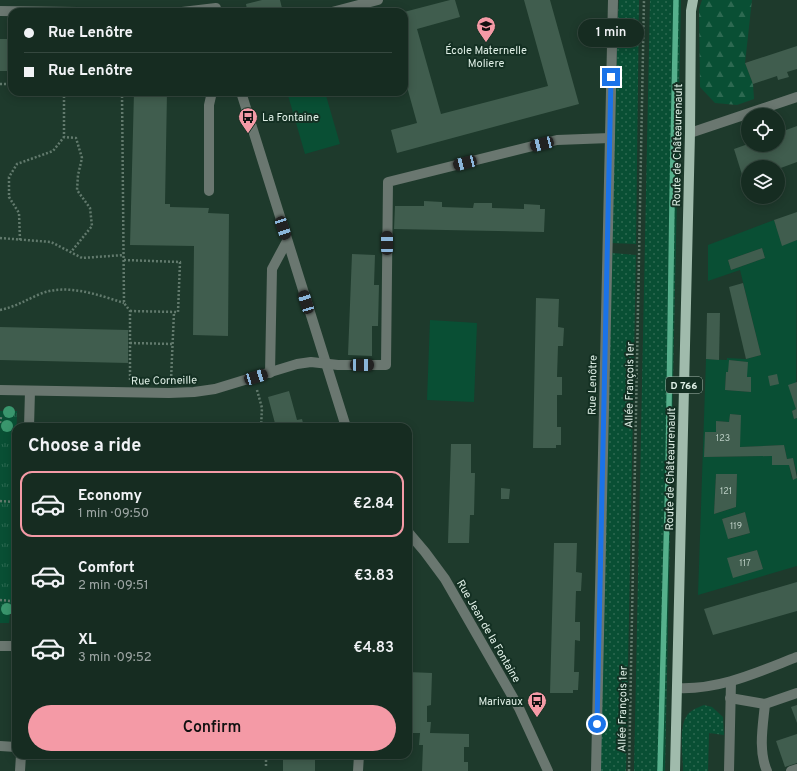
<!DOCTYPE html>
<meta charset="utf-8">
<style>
:root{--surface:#162c21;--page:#1f342a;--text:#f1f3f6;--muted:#9ea7a5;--line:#35483f;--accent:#f49aa6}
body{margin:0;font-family:Overpass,sans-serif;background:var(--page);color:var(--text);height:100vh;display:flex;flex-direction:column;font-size:15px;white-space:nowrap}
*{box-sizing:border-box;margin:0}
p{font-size:13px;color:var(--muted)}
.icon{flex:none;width:22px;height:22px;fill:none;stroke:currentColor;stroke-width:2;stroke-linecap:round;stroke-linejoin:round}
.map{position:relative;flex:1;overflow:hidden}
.side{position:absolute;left:12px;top:423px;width:400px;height:336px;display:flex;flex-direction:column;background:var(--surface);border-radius:12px;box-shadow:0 2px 10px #0003,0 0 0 1px var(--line)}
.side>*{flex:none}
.hud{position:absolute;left:8px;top:8px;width:400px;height:88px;border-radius:12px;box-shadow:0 2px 10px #0003,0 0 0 1px var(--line);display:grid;align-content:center;height:88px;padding:0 16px;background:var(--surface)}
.fabs{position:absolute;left:741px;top:108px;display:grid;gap:8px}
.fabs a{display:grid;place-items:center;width:44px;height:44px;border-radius:50%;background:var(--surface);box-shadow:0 2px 10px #0003,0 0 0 1px var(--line);font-size:20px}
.end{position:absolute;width:18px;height:18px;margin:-9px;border:5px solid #1a73e8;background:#fff;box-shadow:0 0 0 2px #fff}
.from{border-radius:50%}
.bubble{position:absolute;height:28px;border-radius:14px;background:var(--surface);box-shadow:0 2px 10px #0003,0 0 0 1px var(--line);font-size:13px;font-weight:600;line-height:28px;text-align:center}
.car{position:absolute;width:12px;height:24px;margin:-12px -6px;border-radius:5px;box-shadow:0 0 3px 1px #0007;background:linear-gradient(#222 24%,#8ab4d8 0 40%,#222 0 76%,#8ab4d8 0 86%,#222 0)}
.hud b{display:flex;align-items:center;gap:14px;height:38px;font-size:15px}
.hud b+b{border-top:1px solid var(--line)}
.hud i{width:10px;height:10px;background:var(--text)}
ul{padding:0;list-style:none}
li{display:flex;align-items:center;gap:12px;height:66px;margin:0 8px 6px;padding:0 8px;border:2px solid transparent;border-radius:12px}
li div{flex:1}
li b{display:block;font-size:15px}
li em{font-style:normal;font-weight:600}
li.on{border-color:var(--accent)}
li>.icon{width:36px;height:36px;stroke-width:1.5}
h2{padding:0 16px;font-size:18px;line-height:48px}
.primary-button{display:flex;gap:8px;margin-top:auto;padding:8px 16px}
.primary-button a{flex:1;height:46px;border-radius:24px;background:var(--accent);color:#111;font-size:16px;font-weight:600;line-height:46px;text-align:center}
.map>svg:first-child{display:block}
.grass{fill:url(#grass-dots)}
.forest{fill:url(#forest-firs)}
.park{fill:url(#park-tufts)}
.garden{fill:#094f34;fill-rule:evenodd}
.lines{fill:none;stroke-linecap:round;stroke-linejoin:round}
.stream{stroke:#56b08c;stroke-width:5.5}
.building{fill:#405d4e}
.path{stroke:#627a6d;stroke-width:2.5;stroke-dasharray:2 2;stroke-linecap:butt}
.minor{stroke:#6a7770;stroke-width:10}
.major{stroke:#a0bbac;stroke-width:10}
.tree{fill:#39966d}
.route{stroke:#1a73e8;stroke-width:5}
.labels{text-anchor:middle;stroke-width:4;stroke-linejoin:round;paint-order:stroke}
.number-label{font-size:9px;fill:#b8cbc1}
.shield{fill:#143023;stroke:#a3b6ac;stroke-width:1}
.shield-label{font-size:10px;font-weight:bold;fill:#e0f0e7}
.poi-label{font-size:11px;fill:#e0f0e7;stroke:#143023}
.street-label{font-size:11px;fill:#e0f0e7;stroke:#143023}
</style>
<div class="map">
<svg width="797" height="771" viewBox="0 0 797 771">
<defs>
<pattern id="grass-dots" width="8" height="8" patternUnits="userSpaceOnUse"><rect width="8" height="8" fill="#094f34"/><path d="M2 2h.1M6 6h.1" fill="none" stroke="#2d6951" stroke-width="1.8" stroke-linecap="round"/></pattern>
<pattern id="forest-firs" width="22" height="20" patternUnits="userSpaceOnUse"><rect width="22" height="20" fill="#094f34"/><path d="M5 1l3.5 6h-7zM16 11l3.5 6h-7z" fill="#2d6951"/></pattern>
<pattern id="park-tufts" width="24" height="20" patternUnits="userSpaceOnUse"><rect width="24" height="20" fill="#094f34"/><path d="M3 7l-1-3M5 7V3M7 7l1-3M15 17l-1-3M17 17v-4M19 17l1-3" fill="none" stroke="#2d6951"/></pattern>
</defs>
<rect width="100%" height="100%" fill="#1e3a2c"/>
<g class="grass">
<polygon points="619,0 639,0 636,244 611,243 618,18"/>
<polygon points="650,0 681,0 665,771 634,771"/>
<polygon points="612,253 636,255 626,771 599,771"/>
<path d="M704,705l8,2 11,10 1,18 -15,-2 -1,38h-25c0,-14 -4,-42 3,-54 4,-7 11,-9 18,-12z"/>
</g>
<polygon class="forest" points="702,0 752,0 745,63 753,84 754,99 737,105 715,103 700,87 699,9"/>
<polygon class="park" points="0,411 17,411 12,598 9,623 0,623"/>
<g class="garden">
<polygon points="287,92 325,92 340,144 305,154"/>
<path d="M774,220l8,25 15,-5 -1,169 -4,2 2,8 3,-1v56l-4,-16 -6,1 -3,-14 -44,2v-32l-10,-1 -1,8 -13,-1v11h-10l-2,25 68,-1 17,9 3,14 5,-1v88l-99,29 8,-236 21,1v-2l19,1 15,-4 -21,-85 -32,11v-36zM762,248l3,10 -34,12 -3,-10zM730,360l17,2v15h4v15l-26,-2 1,-18h2zM716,474l21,1 -1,32 -22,7zM745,512l5,21 -21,6 -7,-20zM757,550l6,19 -35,-11z"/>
<polygon points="430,320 477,323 474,402 427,400"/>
</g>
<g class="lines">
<polyline class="stream" points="660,771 668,474 672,202 676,0"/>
</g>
<g class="building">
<polygon points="262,0 280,0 283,12 242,12 247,10 246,4"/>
<polygon points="450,0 455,0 460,17 417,29 441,114 548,86 524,0 550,0 579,104 397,153 391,130 417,123 404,76 404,12"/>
<polygon points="385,8 386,12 370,12"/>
<rect x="0" y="39" width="12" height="32"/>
<polygon points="797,46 797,69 787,72 789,77 778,80 777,76 753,84 745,63"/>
<polygon points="134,92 167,92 165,204 170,204 170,207 209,208 208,213 229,214 228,336 193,335 194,246 130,245"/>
<polygon points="797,126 797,162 778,169 778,167 748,167 748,180 744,181 734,149 748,144 748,145 778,145 778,133"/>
<polygon points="424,201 442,202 442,207 473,208 474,203 492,203 492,208 524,209 524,204 540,205 540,209 545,209 544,232 394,229 395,206 424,206"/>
<polygon points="797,212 797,240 782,246 774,220"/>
<polygon points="762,248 765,258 731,270 728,260"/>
<polygon points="352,254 375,255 374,285 379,285 378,326 372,326 372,356 348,355"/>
<polygon points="743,283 761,355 746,359 729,287"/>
<polygon points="536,298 559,299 558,327 564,328 563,346 558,346 557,377 562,377 562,395 557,395 557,427 561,427 561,445 556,445 556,448 533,448"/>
<polygon points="707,313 720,313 719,360 706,359"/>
<polygon points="0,327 128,330 128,363 0,360"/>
<polygon points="729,360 748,362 747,377 751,377 751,392 725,390 726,372 728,372"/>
<polygon points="777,374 779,384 770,386 768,376"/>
<polygon points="797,382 797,418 794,419 792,411 796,409 788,385"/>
<polygon points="289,391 297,420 302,419 304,427 276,427 268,397"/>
<polygon points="730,414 741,415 740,447 784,445 787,459 793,458 797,478 793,480 789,465 772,465 772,456 704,457 705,432 716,432 716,421 729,422"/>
<polygon points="451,444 471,444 471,473 475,473 474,515 470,515 469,543 448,543"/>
<polygon points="716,474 737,474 736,507 714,514"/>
<polygon points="501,488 510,489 509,499 501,499"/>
<polygon points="745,512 750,533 728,539 722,519"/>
<polygon points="554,543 577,543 576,572 582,573 581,591 576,591 575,622 580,622 580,641 575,640 574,672 579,672 578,690 573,690 573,693 550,693"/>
<polygon points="757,550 763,569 733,578 727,558"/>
<polygon points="797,582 797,611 713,635 704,609"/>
<polygon points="408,672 432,673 431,705 427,706 427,722 431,722 430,733 469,734 469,747 464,747 464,762 468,762 468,771 422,771 423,745 419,745 420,733 408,733"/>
<polygon points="797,705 797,723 791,707"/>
<polygon points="797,734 797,763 785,767 776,741"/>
<rect x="283" y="755" width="32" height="16"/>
</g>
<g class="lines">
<g class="path">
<polyline points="0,84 12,84"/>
<polyline points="64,92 64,137 76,138 82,158 78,175 77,190 90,208 92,226 71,252"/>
<polyline points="122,92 124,303 130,311 130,380"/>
<polyline points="0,238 51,242 82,258 124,255"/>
<polyline points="20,240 19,213 9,197 9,177 17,164 53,151 64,137"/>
<polyline points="124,260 180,262 178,312 130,311"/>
<path d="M0,310c15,-3 26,-10 40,-16 26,-11 59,1 84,9"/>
<polyline points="130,343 173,344"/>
<polyline points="171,380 174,312"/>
<polyline points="257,390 262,408 261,427"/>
<polyline points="0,423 1,417"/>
<polyline points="0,501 14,502"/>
<polyline points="0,600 11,601"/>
<polyline points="266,766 266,755"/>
<polyline points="629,771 644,0"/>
</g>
<g class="minor">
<polyline points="0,11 77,12"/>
<polyline points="182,12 216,8"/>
<polyline points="332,12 378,0"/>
<polyline points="241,92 346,427"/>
<polyline points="690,133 797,97"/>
<polyline points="209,191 209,105 212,92"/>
<polyline points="270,373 272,269 287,241"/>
<polyline points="0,390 169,393 194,392 215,389 297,364 311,362 338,365 386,365 388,182 557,140 610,138"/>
<polyline points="29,427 30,391"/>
<polyline points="408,532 425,552 445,579 519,708 548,771"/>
<polyline points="0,646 16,646"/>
<path d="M677,688c43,2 81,-16 120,-31"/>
<polyline points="730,698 765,704 797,693"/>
<path d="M765,704c-2,21 -7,47 2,67"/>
<polyline points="0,746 16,747"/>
<polyline points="20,771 21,755"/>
<polyline points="358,771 359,755"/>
<polyline points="596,771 613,0"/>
<polyline points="729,771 731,682"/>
<polyline points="791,771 797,769"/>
</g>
<polyline class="major" points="675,771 690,133 691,11 693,0"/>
</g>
<g class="tree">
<circle cx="9" cy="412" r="6"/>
<circle cx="7" cy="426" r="6"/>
<circle cx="7" cy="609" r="6"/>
</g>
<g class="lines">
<polyline class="route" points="597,724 611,77"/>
</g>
<defs>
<symbol id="school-pin" viewBox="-11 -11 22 30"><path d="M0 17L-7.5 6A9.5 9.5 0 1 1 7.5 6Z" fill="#f49aa6" stroke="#143023"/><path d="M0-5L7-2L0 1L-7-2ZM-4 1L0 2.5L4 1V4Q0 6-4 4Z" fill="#111"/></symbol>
<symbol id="bus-pin" viewBox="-11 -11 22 30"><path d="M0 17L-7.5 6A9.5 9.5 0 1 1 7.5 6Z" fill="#f49aa6" stroke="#143023"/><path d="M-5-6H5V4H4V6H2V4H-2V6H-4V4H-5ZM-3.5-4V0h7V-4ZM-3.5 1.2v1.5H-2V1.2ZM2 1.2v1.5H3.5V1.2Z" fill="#111"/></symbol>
</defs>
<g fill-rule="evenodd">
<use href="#school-pin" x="475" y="15" width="22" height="30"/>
<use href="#bus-pin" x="237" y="106" width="22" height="30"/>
<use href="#bus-pin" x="526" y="690" width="22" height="30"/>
</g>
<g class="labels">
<g class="number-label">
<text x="723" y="441">123</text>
<text x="726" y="494">121</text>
<text x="736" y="529">119</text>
<text x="745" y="566">117</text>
</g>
<rect class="shield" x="666" y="377" width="36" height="16" rx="3"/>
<g class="shield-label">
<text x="684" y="389">D 766</text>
</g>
<g class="poi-label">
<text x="486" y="54">École Maternelle<tspan x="486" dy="13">Moliere</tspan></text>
<text x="262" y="121" text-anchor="start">La Fontaine</text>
<text x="523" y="705" text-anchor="end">Marivaux</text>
</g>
<g class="street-label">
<text transform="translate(677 145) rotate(-89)" y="4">Route de Châteaurenault</text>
<text transform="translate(164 380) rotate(-1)" y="4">Rue Corneille</text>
<text transform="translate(592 385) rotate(-89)" y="4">Rue Lenôtre</text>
<text transform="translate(629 385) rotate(-89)" y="4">Allée François 1er</text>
<text transform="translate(670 469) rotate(-89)" y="4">Route de Châteaurenault</text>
<text transform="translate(489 631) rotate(60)" y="4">Rue Jean de la Fontaine</text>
<text transform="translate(622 709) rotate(-89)" y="4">Allée François 1er</text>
</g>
</g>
</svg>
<div class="fabs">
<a><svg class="icon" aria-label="locate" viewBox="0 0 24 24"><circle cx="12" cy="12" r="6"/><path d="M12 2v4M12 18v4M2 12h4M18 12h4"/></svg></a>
<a><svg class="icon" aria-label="layers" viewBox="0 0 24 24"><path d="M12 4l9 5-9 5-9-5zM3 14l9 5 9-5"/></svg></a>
</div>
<i class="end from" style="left:597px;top:724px"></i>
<i class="end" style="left:611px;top:77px"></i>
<div class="bubble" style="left:578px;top:19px;width:66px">1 min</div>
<i class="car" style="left:542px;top:144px;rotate:256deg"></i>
<i class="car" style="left:465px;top:163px;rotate:256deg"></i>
<i class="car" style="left:283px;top:228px;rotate:162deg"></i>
<i class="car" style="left:387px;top:243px;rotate:0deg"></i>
<i class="car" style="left:306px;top:302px;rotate:343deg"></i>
<i class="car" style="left:362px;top:365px;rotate:90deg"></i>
<i class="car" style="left:256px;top:377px;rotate:73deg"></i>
<div class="hud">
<b><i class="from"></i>Rue Lenôtre</b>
<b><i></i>Rue Lenôtre</b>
</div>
<section class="side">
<h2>Choose a ride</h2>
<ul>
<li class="on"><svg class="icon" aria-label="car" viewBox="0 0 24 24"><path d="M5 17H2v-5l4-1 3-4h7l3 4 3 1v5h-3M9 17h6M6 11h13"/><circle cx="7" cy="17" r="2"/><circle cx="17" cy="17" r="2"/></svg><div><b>Economy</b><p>1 min · 09:50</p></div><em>€2.84</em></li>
<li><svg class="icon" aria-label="car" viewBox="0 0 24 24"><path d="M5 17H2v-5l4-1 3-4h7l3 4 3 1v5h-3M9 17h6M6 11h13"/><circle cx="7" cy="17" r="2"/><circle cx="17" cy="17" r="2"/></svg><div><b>Comfort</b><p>2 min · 09:51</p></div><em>€3.83</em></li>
<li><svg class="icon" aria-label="car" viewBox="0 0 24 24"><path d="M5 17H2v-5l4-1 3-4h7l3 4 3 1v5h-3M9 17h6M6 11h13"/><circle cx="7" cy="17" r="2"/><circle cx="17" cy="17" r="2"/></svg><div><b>XL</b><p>3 min · 09:52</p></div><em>€4.83</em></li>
</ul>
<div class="primary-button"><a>Confirm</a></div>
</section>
</div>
